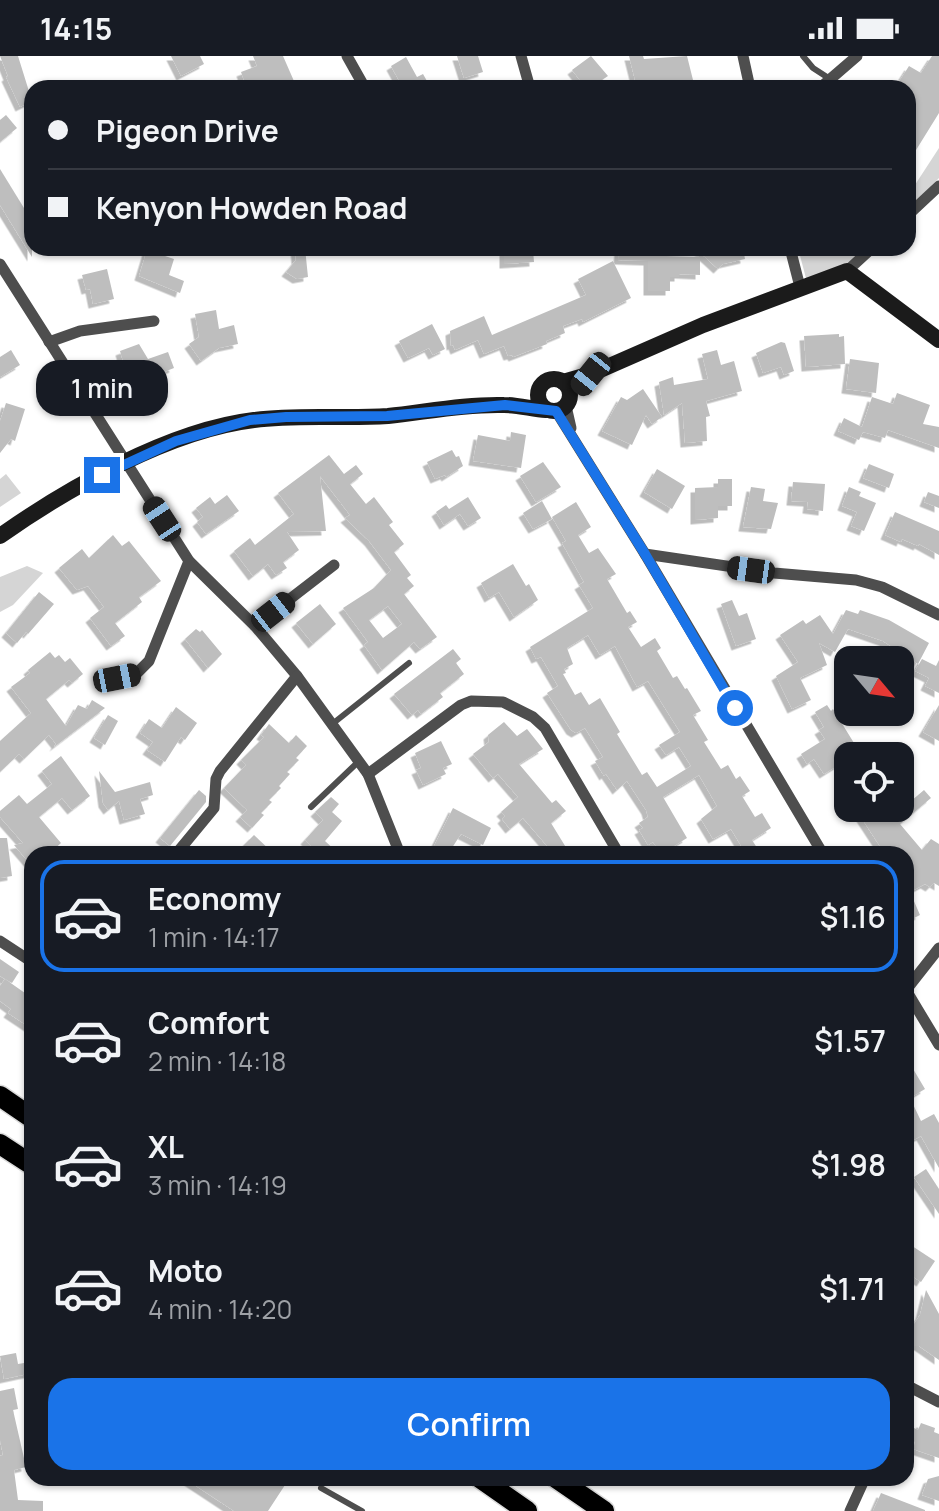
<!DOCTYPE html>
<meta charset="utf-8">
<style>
:root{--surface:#171b24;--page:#242831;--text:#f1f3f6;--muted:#9ea1a6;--line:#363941;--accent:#1a73e8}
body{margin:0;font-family:Manrope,sans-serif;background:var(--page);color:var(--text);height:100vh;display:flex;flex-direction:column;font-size:30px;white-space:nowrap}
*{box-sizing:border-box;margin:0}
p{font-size:26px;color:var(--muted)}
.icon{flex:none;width:44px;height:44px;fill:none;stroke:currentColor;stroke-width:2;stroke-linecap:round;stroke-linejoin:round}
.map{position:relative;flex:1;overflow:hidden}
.details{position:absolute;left:24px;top:790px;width:890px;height:640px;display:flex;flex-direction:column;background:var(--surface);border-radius:24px;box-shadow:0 2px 6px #0004}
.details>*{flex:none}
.guide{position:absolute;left:24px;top:24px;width:892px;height:176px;border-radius:24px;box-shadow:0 2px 6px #0004;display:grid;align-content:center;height:176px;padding:0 24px;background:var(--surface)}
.needle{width:52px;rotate:119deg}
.tools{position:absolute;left:834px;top:590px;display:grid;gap:16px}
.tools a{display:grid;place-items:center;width:80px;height:80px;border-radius:16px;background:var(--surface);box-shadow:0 2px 6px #0004;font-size:40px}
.end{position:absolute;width:36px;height:36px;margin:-18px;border:10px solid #1a73e8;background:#fff;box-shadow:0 0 0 4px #fff}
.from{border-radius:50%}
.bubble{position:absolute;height:56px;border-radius:24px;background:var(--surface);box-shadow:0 2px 6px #0004;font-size:26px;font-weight:600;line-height:56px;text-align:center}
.car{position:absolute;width:24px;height:48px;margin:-24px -12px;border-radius:10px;box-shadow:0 0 6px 2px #0007;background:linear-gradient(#222 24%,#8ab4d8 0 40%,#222 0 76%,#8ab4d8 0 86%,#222 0)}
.guide b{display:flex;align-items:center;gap:28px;height:76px;font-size:30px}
.guide b+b{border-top:2px solid var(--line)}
.guide i{width:20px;height:20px;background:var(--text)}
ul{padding:14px 0 0;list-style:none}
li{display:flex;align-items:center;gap:24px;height:112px;margin:0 16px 12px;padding:0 8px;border:4px solid transparent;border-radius:24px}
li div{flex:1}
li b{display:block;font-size:30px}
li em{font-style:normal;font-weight:600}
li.active{border-color:var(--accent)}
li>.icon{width:72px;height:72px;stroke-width:1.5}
.action{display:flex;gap:16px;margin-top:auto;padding:16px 24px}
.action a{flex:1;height:92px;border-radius:24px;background:var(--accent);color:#fff;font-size:32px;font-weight:600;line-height:92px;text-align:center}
.status{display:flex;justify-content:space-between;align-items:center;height:56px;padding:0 40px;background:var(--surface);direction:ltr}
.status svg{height:22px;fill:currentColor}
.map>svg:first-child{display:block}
.green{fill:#d5d5d5}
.building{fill:#bebebe;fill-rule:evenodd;filter:url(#shadow)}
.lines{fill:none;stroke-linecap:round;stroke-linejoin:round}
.highway-casing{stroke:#dbdbdb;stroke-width:23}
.lane{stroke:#4e4e4e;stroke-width:6}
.street{stroke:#4e4e4e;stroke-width:11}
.secondary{stroke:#1b1b1b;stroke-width:16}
.highway{stroke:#000;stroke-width:20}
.route{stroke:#1a73e8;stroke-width:10}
</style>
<div class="status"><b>14:15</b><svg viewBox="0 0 49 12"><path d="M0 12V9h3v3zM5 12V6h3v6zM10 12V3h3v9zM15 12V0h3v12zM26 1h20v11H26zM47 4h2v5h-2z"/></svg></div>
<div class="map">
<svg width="939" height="1455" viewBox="0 0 939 1455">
<defs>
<filter id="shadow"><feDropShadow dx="-4.5" dy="4.5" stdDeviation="0" flood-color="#0004"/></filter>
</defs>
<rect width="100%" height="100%" fill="#fff"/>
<g class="green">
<polygon points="939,92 939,122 908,154 908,134 911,135"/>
<polygon points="798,192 871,192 854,210 807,226"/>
<polygon points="6,418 21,437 0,451 0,423"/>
<polygon points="27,510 43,517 13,549 0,556 0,521"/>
</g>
<g class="building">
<polygon points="0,0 18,0 32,45 20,51 6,21 8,20"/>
<polygon points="171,0 200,0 204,8 181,20"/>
<polygon points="253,0 283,0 297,32 247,32 241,16 257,10"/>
<polygon points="457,0 478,0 483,16 464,22"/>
<polygon points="591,0 608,20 602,24 609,32 586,32 572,14"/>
<polygon points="629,0 643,0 644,3 687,0 695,32 637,32"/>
<polygon points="932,0 939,0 939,57 908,107 908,32 895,32 909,10 921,17"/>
<polygon points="406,1 417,21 423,18 431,32 399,32 402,30 391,10"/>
<polygon points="6,59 17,72 0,86 0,64"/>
<polygon points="0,113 32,165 32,201 0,149"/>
<polygon points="295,192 305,192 308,221 297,223 286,216 296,204"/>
<polygon points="695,192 743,192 745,203 723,208 718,213"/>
<polygon points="504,193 533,194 534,206 504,208"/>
<polygon points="619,193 666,195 666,200 700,201 700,219 679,218 679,221 670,221 670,235 648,235 648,205 618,204"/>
<polygon points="147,194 174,203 169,219 184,225 180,237 139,220"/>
<polygon points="613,205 631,242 583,266 582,263 563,270 565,277 546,285 547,288 513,301 512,299 508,300 504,290 484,298 478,284 455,294 453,289 451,290 450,275 484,260 492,279 586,239 578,223"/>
<polygon points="107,213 114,243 93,248 90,233 86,234 82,219"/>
<polygon points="216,254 219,273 234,269 238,288 219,292 201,305 189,288 199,281 195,258"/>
<polygon points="432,268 445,293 433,299 429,292 408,302 399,285"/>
<polygon points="839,278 839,281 844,280 845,308 806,311 804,280"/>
<polygon points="781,286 785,287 794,315 784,319 781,311 763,317 756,297"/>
<polygon points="139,288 148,303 168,296 174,312 164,316 165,320 154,323 152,319 139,323 132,320 127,304 123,305 120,295"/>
<polygon points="11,294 20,309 0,321 0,301"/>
<polygon points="717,294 721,309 734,305 742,335 706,345 710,360 706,361 707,385 685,387 682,347 664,359 659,326 673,321 674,329 708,323 702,298"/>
<polygon points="850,303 879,307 876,337 846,333"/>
<polygon points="643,333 662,361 652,368 646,359 632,389 602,375 621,341 627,344"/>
<polygon points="897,337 930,349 923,368 939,371 939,392 888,374 885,382 863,376 859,384 838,375 844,362 862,371 872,341 893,348"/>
<polygon points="6,347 25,353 15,385 11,383 0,397 0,365"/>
<polygon points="511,376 526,379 521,412 473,405 478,379 510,385"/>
<polygon points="452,394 456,401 459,400 463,410 446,421 445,419 435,423 427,406"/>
<path d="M329,399l15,19 12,-9 7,9 -13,10 16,20 8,-7 19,25 -4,3 15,19 -10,8 17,23 -4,3 7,8 -10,8 33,43 -17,12 -6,-7 -32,28 -18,-25 4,-3 -25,-34 31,-20 17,-18 -22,-29 -24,-23 5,-3 -30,-39 6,55 -39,1 12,18 -16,12 4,6 -11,7 -8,-11 -15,12 -19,-25 16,-13 5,7 39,-31 -16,-21zM388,550l14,18 -19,14 -14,-18z"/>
<polygon points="543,406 561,431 536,446 520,420"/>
<polygon points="869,408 894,418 889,432 863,422"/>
<polygon points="657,413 685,430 672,453 644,436"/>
<polygon points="718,423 732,423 732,450 718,450 718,462 695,464 695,432 718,431"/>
<polygon points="793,426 825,428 823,455 807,453 808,446 791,445"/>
<polygon points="751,431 765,433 763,445 778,447 771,473 743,471"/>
<polygon points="849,431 861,436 859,440 876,447 864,475 851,470 857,456 842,450"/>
<polygon points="928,436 939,440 939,452 924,446"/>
<polygon points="227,439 239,455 206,478 197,466 203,461 196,452 210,441 215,448"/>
<polygon points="468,441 481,462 468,470 460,458 444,469 436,456 446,449 449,453"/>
<polygon points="542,445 552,463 533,473 523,457"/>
<path d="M576,446l15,25 -13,8 11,18 9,-5 18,26 -9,5 20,34 3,-2 7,11 -9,5 13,20 14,-9 6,10 -4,3 16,27 4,-2 8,13 2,-1 14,23 -8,4 15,25 -4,2 17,27 7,-4 8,14 4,-3 10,15 -8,5 13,21 7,-4 9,15 -19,12 9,14h-15l-15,-25 -18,10 -12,-20 16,-13 -18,-31 -36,22 24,41 -26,16 -8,-12 -5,3 -9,-15 4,-2 -4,-5 9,-6 -2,-7 -19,-29 -10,9 -11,-16 -2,2 -9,-15 8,-4 -18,-29 -9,5 -5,-3 -24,-37 11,-7 -17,-29 -5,2 -6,-12 63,-39 -14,-23 5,-3 -22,-39 4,-2 -14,-24zM588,579l12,20 15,-9 22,41 11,-6 32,51 -21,13 7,10 13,-8 12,19 -34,21 -10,-15 -5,3 -25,-41 3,-2 -20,-34 -11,7 -8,-13 -6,3 -12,-21 3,-1 -2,-4 9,-5 -6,-16z"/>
<polygon points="895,456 939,475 939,499 919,488 918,490 902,483 901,486 885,479"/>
<polygon points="113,479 122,490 129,485 161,525 139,541 142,546 115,567 125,580 111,590 90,562 104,551 88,530 77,534 59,512 82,493 89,502"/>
<polygon points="513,508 526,530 529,528 538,544 514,561 499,536 489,542 481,527"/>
<polygon points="39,536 54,548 28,578 26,576 17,587 6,577"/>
<polygon points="732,544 739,560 747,557 756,583 736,590 721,548"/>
<polygon points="320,548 336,568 313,588 296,567"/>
<polygon points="846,554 858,558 860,554 889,564 929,587 918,608 883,585 848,573 835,596 819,587 827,609 800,622 811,644 792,653 776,620 798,606 780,579 803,564 806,568 820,559 833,578"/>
<polygon points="196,573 200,576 202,574 222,598 208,612 185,583"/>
<polygon points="453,593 461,603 456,607 464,618 440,637 443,641 421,658 418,654 412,659 394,638"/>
<polygon points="50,596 55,602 59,599 65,606 70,602 83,618 72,627 69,624 46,643 66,670 78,649 87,653 92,644 105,652 54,691 56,688 49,679 24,703 19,698 0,716 0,685 31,657 11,631 30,617 28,614"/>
<polygon points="922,603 936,610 939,604 939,637 925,630 929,622 915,615"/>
<polygon points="827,649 831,655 833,653 862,700 848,700 848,720 840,708 824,718 814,703 807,708 801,698 825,683 819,674 824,671 815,656"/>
<polygon points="939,649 939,685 923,676"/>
<polygon points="176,651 197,667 185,684 181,681 165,706 147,694 153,686 140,677 149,663 162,672"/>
<polygon points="108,659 118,665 105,689 94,682"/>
<polygon points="504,666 517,680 527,673 543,693 519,708 552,747 556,744 566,755 551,767 570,798 554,798 523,762 510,773 502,763 505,760 501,756 518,741 498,718 493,722 473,698 489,686 488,679"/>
<polygon points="269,668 289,687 296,679 307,690 296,702 299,704 287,716 290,718 279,730 281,732 269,744 272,746 261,757 264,759 252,772 240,761 247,754 224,732 246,709 241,704 264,681 261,679"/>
<polygon points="441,685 452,708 443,712 446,718 423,729 416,714 421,712 415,697"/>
<polygon points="61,700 90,740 72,754 62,742 39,761 61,787 49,798 32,798 32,810 14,789 23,787 0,761 0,755 19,739 27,748 52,728 42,715"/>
<polygon points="99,715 115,736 150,726 153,739 140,743 145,758 124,764 119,745 108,754 103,747"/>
<polygon points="199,734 206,740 206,746 170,790 160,782"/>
<polygon points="924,734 931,742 900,768 922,794 931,783 939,788 939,830 934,827 930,831 925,828 910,836 920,859 906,866 906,798 885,798 855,752 903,752"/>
<polygon points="331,741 339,748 332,756 342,765 325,785 339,798 308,798 313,792 305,784 323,764 315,756"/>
<polygon points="453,752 491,772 483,789 461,778 448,798 430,798"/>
<polygon points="254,779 274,798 235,798"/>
<polygon points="0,782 7,782 12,820 0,822"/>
<polygon points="0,903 19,916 12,927 0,920"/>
<polygon points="5,923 32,942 32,973 8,957 11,953 0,945 0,930"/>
<polygon points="906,1001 925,1033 910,1042 921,1065 934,1058 939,1067 939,1112 921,1080 906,1088"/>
<polygon points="926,1113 939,1133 939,1158 914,1121"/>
<polygon points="906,1186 935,1205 921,1226 906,1216"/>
<polygon points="926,1234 939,1258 939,1304 919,1290 906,1290 906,1280 920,1259"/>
<polygon points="16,1297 18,1308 30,1306 32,1317 4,1323 0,1300"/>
<polygon points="14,1332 18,1353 13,1354 26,1411 14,1414 18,1444 43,1445 43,1455 0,1455 0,1400 3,1399 0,1384 0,1335"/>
<polygon points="921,1367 935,1372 934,1376 939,1378 939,1402 913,1393 915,1386 910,1384 914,1372 918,1374"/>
<polygon points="939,1420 939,1445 922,1439 928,1423"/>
<polygon points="184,1422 285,1422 282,1427 285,1429 268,1455 234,1455"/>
<polygon points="881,1437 925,1454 925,1455 873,1455"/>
</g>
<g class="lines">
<defs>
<g id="highway">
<polyline points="0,1040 32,1062"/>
<polyline points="0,1088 32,1109"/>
<polyline points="480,1422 527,1455"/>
<polyline points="556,1422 604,1455"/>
</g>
</defs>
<use href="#highway" class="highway-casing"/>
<g class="lane">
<polyline points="803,0 813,12 830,23"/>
<polyline points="331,669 409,607"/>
<polyline points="311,751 358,706"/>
<polyline points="321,1432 362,1455"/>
</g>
<g class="street">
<polyline points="347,0 365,32"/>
<polyline points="521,0 530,32"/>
<polyline points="743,0 750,32"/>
<polyline points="820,32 857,0"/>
<polyline points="908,159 939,130"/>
<polyline points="790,192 800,231"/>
<polyline points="0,208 189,505 255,570 297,620 368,718 400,798"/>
<polyline points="847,215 872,192"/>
<polyline points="49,286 80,275 154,265"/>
<polyline points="566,350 571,372"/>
<polyline points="556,355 645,498 823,798"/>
<polyline points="645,498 774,517 856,524 882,531 939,559"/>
<polyline points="255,570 334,509"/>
<polyline points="117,622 135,619 149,605 189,505"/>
<polyline points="368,718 461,649 471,645 503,646 533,661 545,672 619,798"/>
<polyline points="176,798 214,752 216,723 220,715 297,620"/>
<polyline points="0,885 32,906"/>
<polyline points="939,892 906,934 939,989"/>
<polyline points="906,1329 939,1346"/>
<polyline points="850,1455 865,1422"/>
</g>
<g class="secondary">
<circle cx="554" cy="339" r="16"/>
<polyline points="563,326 591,318 703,269 847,215 939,284"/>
<path d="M0,480c68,-48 170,-106 254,-116 44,-6 89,-1 134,-4 38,-4 77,-12 116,-11 14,0 28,4 42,5"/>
</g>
<use href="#highway" class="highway"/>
</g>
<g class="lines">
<polyline class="route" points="102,419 176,385 250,364 286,361 387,360 505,349 556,355 645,498 735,652"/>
</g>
</svg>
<div class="tools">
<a><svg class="needle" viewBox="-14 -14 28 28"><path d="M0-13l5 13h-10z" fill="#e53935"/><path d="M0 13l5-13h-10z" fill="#9ea1a6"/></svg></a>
<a><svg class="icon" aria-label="locate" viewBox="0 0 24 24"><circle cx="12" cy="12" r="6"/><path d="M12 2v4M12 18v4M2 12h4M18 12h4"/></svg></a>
</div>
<i class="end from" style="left:735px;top:652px"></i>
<i class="end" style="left:102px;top:419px"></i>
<div class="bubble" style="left:36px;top:304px;width:132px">1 min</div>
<i class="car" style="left:591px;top:318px;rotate:219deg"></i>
<i class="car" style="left:162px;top:463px;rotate:327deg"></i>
<i class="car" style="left:751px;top:514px;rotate:278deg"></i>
<i class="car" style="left:273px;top:556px;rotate:52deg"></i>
<i class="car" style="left:117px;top:622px;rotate:79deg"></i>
<div class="guide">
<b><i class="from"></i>Pigeon Drive</b>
<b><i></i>Kenyon Howden Road</b>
</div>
<section class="details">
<ul>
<li class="active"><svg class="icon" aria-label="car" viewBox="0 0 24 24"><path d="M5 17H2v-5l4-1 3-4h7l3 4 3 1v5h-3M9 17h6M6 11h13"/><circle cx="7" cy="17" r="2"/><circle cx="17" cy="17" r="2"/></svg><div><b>Economy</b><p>1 min · 14:17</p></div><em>$1.16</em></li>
<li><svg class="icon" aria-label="car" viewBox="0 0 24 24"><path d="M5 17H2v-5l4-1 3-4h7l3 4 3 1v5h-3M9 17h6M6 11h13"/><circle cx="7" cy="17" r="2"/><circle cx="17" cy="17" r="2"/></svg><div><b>Comfort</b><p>2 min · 14:18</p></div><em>$1.57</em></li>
<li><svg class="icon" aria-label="car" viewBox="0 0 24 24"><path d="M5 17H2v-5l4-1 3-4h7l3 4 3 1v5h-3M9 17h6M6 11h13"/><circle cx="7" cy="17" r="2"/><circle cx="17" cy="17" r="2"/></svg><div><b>XL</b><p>3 min · 14:19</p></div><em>$1.98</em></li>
<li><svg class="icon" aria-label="car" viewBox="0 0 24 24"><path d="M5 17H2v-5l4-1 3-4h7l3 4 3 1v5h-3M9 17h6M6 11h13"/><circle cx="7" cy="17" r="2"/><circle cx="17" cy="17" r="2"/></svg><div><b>Moto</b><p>4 min · 14:20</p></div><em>$1.71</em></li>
</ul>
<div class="action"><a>Confirm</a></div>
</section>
</div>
